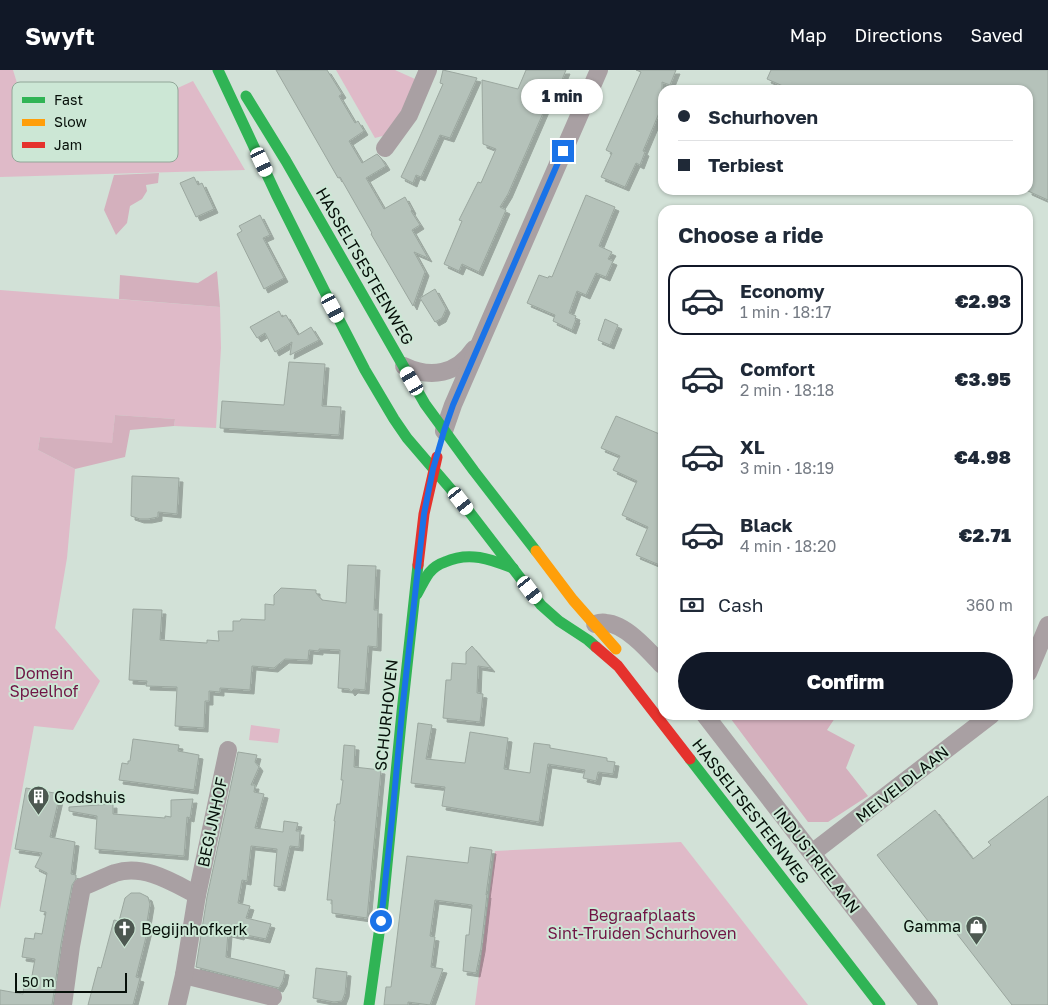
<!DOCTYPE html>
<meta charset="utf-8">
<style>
:root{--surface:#fff;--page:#f6f6f7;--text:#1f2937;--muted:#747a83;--line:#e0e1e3;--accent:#111827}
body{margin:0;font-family:"Golos Text",sans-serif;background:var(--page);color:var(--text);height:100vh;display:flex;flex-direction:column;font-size:19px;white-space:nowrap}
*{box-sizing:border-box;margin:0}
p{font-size:16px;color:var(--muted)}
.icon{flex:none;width:28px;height:28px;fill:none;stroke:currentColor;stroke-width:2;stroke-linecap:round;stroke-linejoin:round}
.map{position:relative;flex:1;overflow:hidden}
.drawer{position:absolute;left:658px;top:135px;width:375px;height:515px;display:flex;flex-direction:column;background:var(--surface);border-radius:15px;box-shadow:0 1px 4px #0004}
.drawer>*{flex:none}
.guide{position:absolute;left:658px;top:15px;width:375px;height:110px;border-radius:15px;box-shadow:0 1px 4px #0004;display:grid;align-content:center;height:110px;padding:0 20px;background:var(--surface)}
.scale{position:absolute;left:15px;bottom:12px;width:112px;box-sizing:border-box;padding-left:5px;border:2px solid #060f09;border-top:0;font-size:14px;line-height:18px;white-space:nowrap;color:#060f09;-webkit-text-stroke:4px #cce7d5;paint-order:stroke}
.end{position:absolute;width:22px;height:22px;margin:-11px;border:6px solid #1a73e8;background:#fff;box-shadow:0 0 0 2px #fff}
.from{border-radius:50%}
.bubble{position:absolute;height:35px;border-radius:18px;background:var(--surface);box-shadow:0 1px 4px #0004;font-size:16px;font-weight:800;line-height:35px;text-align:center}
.car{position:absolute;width:15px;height:30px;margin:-15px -8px;border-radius:6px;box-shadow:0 0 4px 1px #0007;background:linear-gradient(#fff 24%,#345 0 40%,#fff 0 76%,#345 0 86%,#fff 0)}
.guide b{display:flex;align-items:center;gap:18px;height:48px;font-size:19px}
.guide b+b{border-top:1px solid var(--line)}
.guide i{width:12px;height:12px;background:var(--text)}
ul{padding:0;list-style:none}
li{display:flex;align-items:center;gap:15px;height:70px;margin:0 10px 8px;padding:0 10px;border:2px solid transparent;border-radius:15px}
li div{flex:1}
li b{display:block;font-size:19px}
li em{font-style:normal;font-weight:800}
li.active{border-color:var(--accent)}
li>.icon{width:45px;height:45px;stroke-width:1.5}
h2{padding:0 20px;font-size:22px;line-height:60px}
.pay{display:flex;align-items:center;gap:12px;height:55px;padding:0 20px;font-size:19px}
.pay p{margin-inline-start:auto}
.button{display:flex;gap:10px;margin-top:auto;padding:10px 20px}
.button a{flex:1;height:58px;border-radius:30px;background:var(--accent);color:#fff;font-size:20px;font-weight:800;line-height:58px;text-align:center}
header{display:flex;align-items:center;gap:30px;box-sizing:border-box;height:70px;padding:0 25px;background:var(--accent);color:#fff}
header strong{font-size:24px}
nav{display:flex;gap:28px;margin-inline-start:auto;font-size:18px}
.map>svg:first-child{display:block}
.green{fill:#dfbac8}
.forest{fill:#d4b0bd}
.building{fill:#b5c2ba;stroke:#9ba79f;filter:url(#shadow)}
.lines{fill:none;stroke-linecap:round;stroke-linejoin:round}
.street{stroke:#a9a0a3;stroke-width:18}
.fast{stroke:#30b455;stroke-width:11}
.slow{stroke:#ff9f0a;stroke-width:11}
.jam{stroke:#e5322d;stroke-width:11}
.route{stroke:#1a73e8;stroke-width:6}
.labels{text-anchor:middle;stroke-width:4;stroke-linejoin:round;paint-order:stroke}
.street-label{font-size:16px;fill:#060f09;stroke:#cce7d5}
.park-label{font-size:16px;fill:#701444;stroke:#cce7d5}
.poi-label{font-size:16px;fill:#060f09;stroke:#cce7d5;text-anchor:start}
.key{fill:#cce7d5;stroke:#91a698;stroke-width:1}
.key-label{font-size:14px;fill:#060f09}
</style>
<header>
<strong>Swyft</strong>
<nav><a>Map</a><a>Directions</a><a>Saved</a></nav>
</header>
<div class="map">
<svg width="1048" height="935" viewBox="0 0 1048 935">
<defs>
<filter id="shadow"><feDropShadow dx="4" dy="4" stdDeviation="0" flood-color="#0004"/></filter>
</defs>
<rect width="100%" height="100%" fill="#d2e1d7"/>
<g class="green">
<polygon points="0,0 13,0 21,26 29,34 46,34 56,52 101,53 193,11 245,100 0,107"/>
<polygon points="336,0 395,0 415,9 405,42 386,65 375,68"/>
<polygon points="0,220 220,237 221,278 216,358 174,356 175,349 115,345 112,374 40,367 38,380 75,399 67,488 55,558 100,611 73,660 34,656 0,839"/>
<polygon points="251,655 280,659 278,673 249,670"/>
<polygon points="681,772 808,935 475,935 495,781"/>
</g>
<g class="forest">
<polygon points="159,103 158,113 146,115 147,121 142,129 130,136 127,153 116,165 104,140 114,105"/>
<polygon points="217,201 220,237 119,229 120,205 198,213"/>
<polygon points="115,345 175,349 174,356 130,360 125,387 75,399 38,380 40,367 112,373"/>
<polygon points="728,645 837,645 827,660 855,675 846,698 868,726 828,752 808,752"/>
</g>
<g class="building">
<polygon points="276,0 327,0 342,24 339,26 355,53 358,51 364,61 349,71 362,93 377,84 381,88 386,96 366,108 384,139 405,127 412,140 411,141 420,155 412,160 428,188 414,182 425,202 413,236 371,164 372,163 340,107 338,108"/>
<polygon points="443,0 477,8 450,68 440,65 421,107 416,105 413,113 401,107 418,71 443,14 440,13"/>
<polygon points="526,0 566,0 554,29 550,27 508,124 500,137 506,140 479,202 462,194 459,201 444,194 462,151 459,150 478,112 481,113 496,79 483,74 482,10 518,19"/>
<polygon points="636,0 676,0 670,15 662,12 662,36 643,81 645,82 640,95 636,93 625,117 601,107 612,83 606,80 641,2"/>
<polygon points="771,0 1048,0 1048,130 1028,121 1028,20 792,20 767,9"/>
<polygon points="194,107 198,115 202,113 214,139 196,147 180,113"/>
<polygon points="586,125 615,137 599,176 612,182 608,189 613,191 606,207 596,203 586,225 577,221 569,243 576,246 575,249 576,249 572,260 553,251 555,245 527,233 539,205 548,208 549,206 552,207"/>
<polygon points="260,145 270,165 263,168 284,208 264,219 237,164 242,161 239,156"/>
<polygon points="435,219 446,239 442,248 435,252 420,228"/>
<polygon points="279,241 282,247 286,245 298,265 311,257 319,270 290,285 292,272 275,282 265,263 257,268 250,257"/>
<polygon points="605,249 618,255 610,275 598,270"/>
<polygon points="289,292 325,294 322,336 341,337 339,365 220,358 222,331 284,335"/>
<polygon points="616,346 662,365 662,496 636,485 648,457 622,445 637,411 613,400 620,386 601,378"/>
<polygon points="132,406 179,408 177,444 158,442 158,447 148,449 140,449 131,446"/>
<polygon points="348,495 376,496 374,540 378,540 377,577 368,576 365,620 354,619 351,622 349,619 338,618 340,580 319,579 319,581 309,580 308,590 285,589 274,598 252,596 250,620 220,618 220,622 209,621 209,631 205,631 204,658 175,656 177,617 146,616 147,611 129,610 133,539 162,540 160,570 207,573 207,570 219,571 218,561 233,561 233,551 240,551 241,549 265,550 265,534 274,535 274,525 281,518 316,520 316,523 322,530 346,533"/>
<polygon points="472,576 491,598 478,596 477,623 483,624 480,652 443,648 446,610 451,610 452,593 466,594 466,582"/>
<polygon points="418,653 432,655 426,689 465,693 470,662 508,668 504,699 530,703 534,673 550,675 550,678 607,688 607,691 615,692 613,704 598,702 596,711 583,708 585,700 548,694 539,752 442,736 445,717 411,713"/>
<polygon points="133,669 179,675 178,681 199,685 194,720 119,710 122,693 128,694 128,691 130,691"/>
<polygon points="344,675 355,676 354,697 381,700 367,848 332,843 332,830 327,830 335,751 334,751 337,734 340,734 343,710 341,710"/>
<polygon points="238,682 257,685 255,692 259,697 251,715 255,715 254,722 264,724 255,758 283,762 284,751 298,753 296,761 300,761 299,777 290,776 281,817 274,816 277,779 251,776 247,811 242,810 238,833 250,836 246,848 271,854 266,869 241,864 240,866 228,863 226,887 285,901 283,911 279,918 196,897 207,827"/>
<polygon points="26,718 60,724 50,767 75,772 71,804 76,805 76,809 72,815 61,874 52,935 0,935 0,920 23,924 24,916 30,917 35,889 22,887 25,868 34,869 35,863 42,864 46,842 40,841 47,803 35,797 42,783 15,779"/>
<polygon points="1048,726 1048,935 1012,935 947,851 935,860 877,785 935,740 973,789 991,775 988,772"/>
<polygon points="193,729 190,748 187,747 184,786 95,779 97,746 69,741 69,737 113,734 113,744 165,748 165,746 171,747 171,730"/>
<polygon points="470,777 492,780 486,825 487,824 481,878 476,903 463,901 466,865 469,865 472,835 435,830 430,866 435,867 431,897 443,899 430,935 408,932 408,935 384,935 386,917 391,917 407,786 468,793"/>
<polygon points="131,823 140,823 148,827 150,834 146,858 148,859 136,907 140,908 133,935 88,935 98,897 101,898 114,850 119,851 125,828"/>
<polygon points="316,898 347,902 345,923 342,931 334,932 313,928"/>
</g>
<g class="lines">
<g class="street">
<polyline points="385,78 409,45 428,0"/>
<path d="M404,296c27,13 53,8 70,-17"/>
<polyline points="444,361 453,335 483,266 599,0"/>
<path d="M595,554c3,-1 8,-2 11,-1 20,1 44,29 56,42"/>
<polyline points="1028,603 1048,555"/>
<polyline points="705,645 929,935"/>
<polyline points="812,783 991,645"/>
<polyline points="197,825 228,680"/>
<polyline points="184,905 273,927"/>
<path d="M63,935l8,-59 11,-59c11,-4 22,-10 33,-14 29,-9 57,9 82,22l-13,80 -7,30"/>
</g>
<g class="fast">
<polyline points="218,0 276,124 333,238 365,300 394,349 407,368 461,431 541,535 559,551 588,570 596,577"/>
<polyline points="246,26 286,91 425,334 474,401 536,481"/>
<path d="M417,524c4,-7 7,-14 12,-21 4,-5 10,-9 16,-11 24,-11 45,-3 68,6"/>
<polyline points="690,689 880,935"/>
<polyline points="369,935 383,835 402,642 418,495"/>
</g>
<polyline class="slow" points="536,481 573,530 616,579"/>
<g class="jam">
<polyline points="418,495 424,444 437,387"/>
<polyline points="596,577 618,596 690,689"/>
</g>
</g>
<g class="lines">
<polyline class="route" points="381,851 392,749 402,642 424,444 433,399 444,361 453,335 563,81"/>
</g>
<defs>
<symbol id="building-pin" viewBox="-11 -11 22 30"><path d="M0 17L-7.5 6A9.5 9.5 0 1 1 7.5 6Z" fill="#4d5851" stroke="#cce7d5"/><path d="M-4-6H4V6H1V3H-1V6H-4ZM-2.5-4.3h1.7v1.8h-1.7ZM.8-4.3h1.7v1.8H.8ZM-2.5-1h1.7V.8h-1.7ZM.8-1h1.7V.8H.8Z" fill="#fff"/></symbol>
<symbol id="shop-pin" viewBox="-11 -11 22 30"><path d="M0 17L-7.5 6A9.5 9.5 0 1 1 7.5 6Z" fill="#4d5851" stroke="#cce7d5"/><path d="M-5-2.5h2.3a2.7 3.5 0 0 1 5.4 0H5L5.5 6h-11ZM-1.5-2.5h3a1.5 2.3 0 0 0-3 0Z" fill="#fff"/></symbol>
<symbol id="church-pin" viewBox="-11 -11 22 30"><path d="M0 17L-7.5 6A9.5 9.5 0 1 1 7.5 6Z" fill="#4d5851" stroke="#cce7d5"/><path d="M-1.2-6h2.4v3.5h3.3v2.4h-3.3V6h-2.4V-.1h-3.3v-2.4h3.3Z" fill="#fff"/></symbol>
</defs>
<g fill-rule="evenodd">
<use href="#building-pin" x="26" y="714" width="25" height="34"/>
<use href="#shop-pin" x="964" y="844" width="25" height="34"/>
<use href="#church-pin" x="112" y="846" width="25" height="34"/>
</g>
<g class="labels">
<g class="street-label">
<text transform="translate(365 196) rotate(60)" y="6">HASSELTSESTEENWEG</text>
<text transform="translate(386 645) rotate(-84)" y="6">SCHURHOVEN</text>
<text transform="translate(902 714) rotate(-38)" y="6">MEIVELDLAAN</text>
<text transform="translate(751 741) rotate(52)" y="6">HASSELTSESTEENWEG</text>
<text transform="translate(212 752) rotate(-78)" y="6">BEGIJNHOF</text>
<text transform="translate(817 790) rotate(52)" y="6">INDUSTRIELAAN</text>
</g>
<g class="park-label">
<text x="44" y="609">Domein<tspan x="44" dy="18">Speelhof</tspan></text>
<text x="642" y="851">Begraafplaats<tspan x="642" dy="18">Sint-Truiden Schurhoven</tspan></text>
</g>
<g class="poi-label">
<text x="54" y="733">Godshuis</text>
<text x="961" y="862" text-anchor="end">Gamma</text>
<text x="141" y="865">Begijnhofkerk</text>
</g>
</g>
<rect x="12" y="12" width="166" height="80" rx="8" class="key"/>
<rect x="22" y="27" width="23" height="6" fill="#30b455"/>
<rect x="22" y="49" width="23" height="7" fill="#ff9f0a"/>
<rect x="22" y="72" width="23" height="6" fill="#e5322d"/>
<g class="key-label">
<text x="54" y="35">Fast</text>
<text x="54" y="57">Slow</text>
<text x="54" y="80">Jam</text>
</g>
</svg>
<div class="scale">50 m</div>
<i class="end from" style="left:381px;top:851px"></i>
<i class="end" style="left:563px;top:81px"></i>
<div class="bubble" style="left:521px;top:9px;width:82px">1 min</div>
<i class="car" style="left:262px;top:92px;rotate:155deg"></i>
<i class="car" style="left:333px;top:238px;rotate:152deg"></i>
<i class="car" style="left:412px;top:311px;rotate:330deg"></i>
<i class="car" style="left:461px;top:431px;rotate:142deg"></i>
<i class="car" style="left:530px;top:520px;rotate:143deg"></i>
<div class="guide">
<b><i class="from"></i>Schurhoven</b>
<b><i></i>Terbiest</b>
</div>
<section class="drawer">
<h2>Choose a ride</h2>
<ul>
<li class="active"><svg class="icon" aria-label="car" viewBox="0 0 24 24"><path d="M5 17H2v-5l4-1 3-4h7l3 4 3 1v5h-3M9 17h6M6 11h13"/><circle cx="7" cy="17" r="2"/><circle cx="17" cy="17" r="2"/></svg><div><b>Economy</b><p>1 min · 18:17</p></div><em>€2.93</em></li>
<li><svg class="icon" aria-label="car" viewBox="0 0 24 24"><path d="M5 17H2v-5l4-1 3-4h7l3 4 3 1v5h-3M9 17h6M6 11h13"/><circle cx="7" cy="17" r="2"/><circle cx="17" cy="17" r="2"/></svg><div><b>Comfort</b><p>2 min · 18:18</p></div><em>€3.95</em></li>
<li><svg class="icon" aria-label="car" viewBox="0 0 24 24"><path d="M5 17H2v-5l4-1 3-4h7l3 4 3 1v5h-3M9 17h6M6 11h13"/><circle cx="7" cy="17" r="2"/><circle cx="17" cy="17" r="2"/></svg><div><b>XL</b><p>3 min · 18:19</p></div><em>€4.98</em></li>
<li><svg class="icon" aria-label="car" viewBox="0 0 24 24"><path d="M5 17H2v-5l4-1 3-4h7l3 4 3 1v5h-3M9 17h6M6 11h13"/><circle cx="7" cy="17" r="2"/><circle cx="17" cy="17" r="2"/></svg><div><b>Black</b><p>4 min · 18:20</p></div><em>€2.71</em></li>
</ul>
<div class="pay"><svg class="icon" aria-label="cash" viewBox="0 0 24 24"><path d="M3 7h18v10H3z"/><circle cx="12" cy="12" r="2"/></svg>Cash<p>360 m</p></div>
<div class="button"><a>Confirm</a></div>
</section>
</div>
